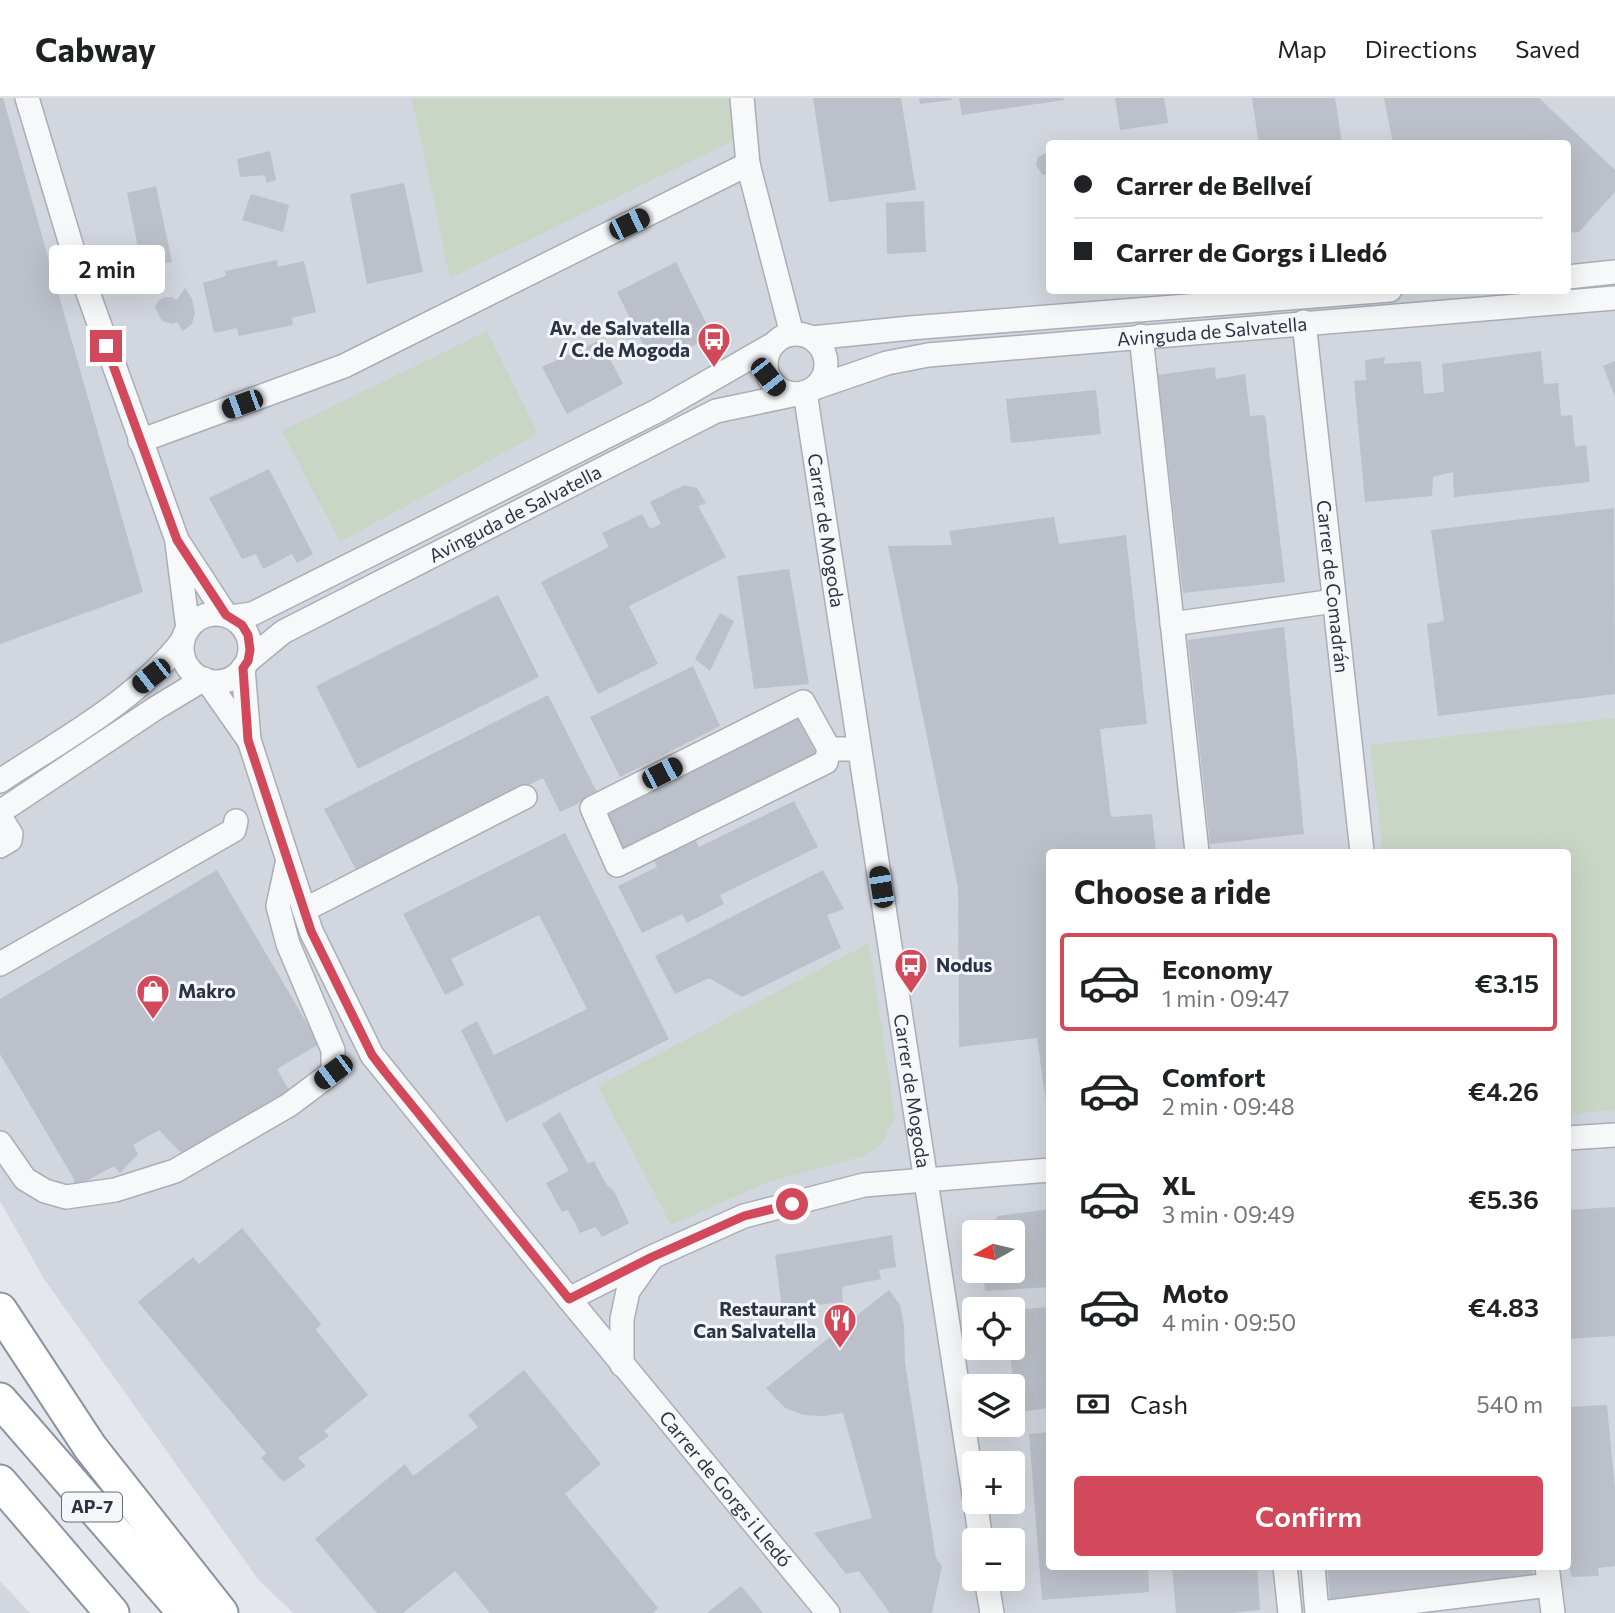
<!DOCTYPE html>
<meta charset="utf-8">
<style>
:root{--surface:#fff;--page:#f6f6f6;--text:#202124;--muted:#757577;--line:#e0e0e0;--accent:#d1495b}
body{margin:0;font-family:Commissioner,sans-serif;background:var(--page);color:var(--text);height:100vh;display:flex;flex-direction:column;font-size:26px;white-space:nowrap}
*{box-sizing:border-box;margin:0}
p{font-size:23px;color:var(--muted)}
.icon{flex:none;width:38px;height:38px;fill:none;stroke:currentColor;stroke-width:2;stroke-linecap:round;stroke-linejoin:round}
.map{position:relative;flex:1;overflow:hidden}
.drawer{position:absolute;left:1046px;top:751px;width:525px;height:721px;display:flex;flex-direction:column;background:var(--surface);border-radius:7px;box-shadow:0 7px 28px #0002}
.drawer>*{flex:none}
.top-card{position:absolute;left:1046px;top:42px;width:525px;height:154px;border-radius:7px;box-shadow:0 7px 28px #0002;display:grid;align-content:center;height:154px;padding:0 28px;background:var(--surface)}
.needle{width:46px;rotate:262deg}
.controls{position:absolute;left:962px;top:1122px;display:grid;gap:14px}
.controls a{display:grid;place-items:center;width:63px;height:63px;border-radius:7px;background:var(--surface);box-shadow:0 7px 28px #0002;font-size:35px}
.end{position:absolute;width:32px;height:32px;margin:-16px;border:9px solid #d1495b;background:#fff;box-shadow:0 0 0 4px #fff}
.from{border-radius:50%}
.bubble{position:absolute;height:49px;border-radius:7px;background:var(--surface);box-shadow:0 7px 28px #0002;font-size:23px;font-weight:600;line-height:49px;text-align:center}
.car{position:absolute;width:21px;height:42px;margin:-21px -10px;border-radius:9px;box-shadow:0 0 5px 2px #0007;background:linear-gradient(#222 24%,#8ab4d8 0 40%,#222 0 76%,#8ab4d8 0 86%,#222 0)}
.top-card b{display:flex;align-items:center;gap:24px;height:66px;font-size:26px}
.top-card b+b{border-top:2px solid var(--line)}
.top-card i{width:18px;height:18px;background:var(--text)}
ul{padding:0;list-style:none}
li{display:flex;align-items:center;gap:21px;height:98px;margin:0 14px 10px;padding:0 14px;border:4px solid transparent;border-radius:7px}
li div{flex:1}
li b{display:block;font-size:26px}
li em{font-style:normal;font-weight:600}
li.on{border-color:var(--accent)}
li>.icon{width:63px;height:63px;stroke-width:1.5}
h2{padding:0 28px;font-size:32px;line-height:84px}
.pay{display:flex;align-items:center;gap:18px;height:77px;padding:0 28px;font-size:26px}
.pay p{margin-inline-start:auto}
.action{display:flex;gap:14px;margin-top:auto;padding:14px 28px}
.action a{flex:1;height:80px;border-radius:7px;background:var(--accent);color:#fff;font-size:28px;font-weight:600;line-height:80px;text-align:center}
header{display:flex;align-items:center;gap:42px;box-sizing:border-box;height:98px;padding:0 35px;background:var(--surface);border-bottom:2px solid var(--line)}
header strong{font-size:33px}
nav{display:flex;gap:38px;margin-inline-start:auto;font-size:24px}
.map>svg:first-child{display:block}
.built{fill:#d2d6de;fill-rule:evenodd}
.green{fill:#c9d6c5}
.building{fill:#bbc0ca}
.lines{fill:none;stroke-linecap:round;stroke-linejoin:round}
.minor-casing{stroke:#a9aeb7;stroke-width:26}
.highway-casing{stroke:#8b94a3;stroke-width:37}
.minor{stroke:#f7f8fa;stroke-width:23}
.highway{stroke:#fff;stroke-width:33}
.route{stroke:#d1495b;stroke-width:9}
.labels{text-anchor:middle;stroke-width:6;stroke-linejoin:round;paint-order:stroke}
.shield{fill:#f4f6f9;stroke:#676e7b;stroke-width:2}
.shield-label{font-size:18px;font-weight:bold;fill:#2b3445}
.poi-label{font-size:19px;font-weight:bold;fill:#2b3445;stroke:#f4f6f9;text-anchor:end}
.street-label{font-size:19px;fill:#2b3445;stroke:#f4f6f9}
</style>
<header>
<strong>Cabway</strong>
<nav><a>Map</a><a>Directions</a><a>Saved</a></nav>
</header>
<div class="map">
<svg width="1615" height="1515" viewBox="0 0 1615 1515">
<rect width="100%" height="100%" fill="#e4e7ec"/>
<g class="built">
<path d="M0,0h1615v1515h-1322l-36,-35 -213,-299 -44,-78zM1050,46h518v146h-518zM1050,754h518v714h-518zM975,1134h38v38h-38zM975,1211h38v39h-38zM975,1288h38v38h-38zM975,1365h38v39h-38zM975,1442h38v38h-38z"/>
<polygon points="0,1483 30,1515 0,1515"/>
</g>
<g class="green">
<polygon points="412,0 738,0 745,37 450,180"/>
<polygon points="487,233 538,336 340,444 282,333"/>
<polygon points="1615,620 1615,1012 1568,1016 1568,754 1383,754 1370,647"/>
<polygon points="869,845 895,1019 881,1047 864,1058 768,1084 671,1127 598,988"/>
</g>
<g class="building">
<polygon points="0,0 3,0 143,494 0,546"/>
<polygon points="813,0 901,0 916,92 829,104"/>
<polygon points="919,0 951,0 952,2 920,6"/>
<polygon points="959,0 1064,0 1064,2 962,17"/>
<polygon points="1115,0 1164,0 1168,25 1120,32"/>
<polygon points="1252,0 1335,0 1342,46 1259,46"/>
<polygon points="1384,0 1539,0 1615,72 1615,94 1579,134 1568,135 1568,46 1393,46"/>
<polygon points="270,53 276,82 266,85 265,77 240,79 237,61"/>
<polygon points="1048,54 1050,55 1050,78 1042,76 1036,67 1038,59"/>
<polygon points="404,85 423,174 367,186 350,96"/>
<polygon points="156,88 172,164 142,170 127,95"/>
<polygon points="251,96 289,107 283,134 242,122"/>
<polygon points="924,103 926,154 887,156 886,105"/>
<polygon points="277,162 278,169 304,163 316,214 292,220 293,227 239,238 237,230 214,235 203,185 226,178 225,173"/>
<polygon points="676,164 713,239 653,266 617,194"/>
<polygon points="185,190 192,201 195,215 192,226 183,233 177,224 172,226 162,223 155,209 159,202 165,199 172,199 177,202"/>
<polygon points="600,242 623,286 567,316 542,269"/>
<polygon points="1541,253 1544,286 1558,285 1561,318 1572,317 1575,349 1586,347 1590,384 1454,399 1453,374 1433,379 1432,398 1365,404 1354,283 1366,282 1365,262 1385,259 1384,266 1421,263 1424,296 1444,294 1442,266"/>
<polygon points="1615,263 1615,299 1603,268"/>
<polygon points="1215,269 1216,281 1245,276 1250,318 1265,317 1285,484 1183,495 1158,277"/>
<polygon points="1096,292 1101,336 1011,345 1006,301"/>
<polygon points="269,371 313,456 297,465 292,456 263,471 256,456 242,461 209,400"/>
<polygon points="684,387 697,390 706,405 698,408 726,459 629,508 658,566 598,596 541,484 609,449 602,435 642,416 650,431 661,426 650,404"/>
<polygon points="1614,410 1615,596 1438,618 1427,526 1444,523 1431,432"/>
<polygon points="1054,419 1059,446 1126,437 1147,626 1100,631 1111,719 1152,716 1156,754 1050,754 1048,1019 1037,940 959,949 958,790 888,448 952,447 949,433"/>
<polygon points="789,471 809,586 754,591 737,478"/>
<polygon points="498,497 539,579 358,671 316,588"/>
<polygon points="720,515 734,523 710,573 695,561"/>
<polygon points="1284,529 1304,736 1210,746 1188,542"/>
<polygon points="693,568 720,628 620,679 590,619"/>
<polygon points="548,597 598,696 560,714 543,680 356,772 324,711"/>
<polygon points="795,616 820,663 628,761 601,714"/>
<polygon points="794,703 818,749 720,797 724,806 687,825 682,816 642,835 618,788 657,769 653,760 694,739 699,749"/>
<polygon points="565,735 669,941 506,1024 461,932 477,923 494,957 587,911 539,817 451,861 464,887 445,897 403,816"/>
<polygon points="217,772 319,946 277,971 293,999 187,1061 159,1032 133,1047 138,1056 120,1075 114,1068 74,1090 74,1081 0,956 0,901"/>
<polygon points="823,772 844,811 827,817 841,850 742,899 709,880 675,896 655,858"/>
<polygon points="560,1014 588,1066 594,1063 606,1086 614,1093 629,1125 602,1139 596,1129 580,1135 568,1112 562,1114 546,1085 569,1073 542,1026"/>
<polygon points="1615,1109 1615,1238 1568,1241 1568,1112"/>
<polygon points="1050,1111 1050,1189 985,1193 983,1172 1013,1172 1013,1134 984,1134 998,1118"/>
<polygon points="242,1130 321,1226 316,1232 368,1297 324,1333 329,1338 298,1360 306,1368 283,1384 261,1360 266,1355 138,1204 193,1159 199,1166"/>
<polygon points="892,1137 896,1169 879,1172 881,1181 842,1189 843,1204 782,1211 775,1157"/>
<polygon points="889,1192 900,1207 904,1227 905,1265 936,1460 942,1468 932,1515 890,1515 859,1473 846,1476 814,1435 872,1420 843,1315 824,1318 804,1317 785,1310 766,1290"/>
<polygon points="1050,1209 1050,1310 1016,1314 1010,1250 1013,1250 1013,1212"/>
<polygon points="524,1272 601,1366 565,1396 658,1510 653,1515 490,1515 455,1473 403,1515 377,1515 315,1441 405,1366 413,1378 478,1329 468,1317"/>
<polygon points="1607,1307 1615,1391 1615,1468 1598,1470 1599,1478 1571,1479 1568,1450 1568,1309"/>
<polygon points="1050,1334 1050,1468 1148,1468 1149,1494 1042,1502 1029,1336"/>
<polygon points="1172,1468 1257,1468 1260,1512 1231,1515 1176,1515"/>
<polygon points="1327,1468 1532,1468 1533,1477 1330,1501"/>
<polygon points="741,1488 763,1515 707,1515"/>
</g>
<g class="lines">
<defs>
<g id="minor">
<polyline points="27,0 73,153 177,442 226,517"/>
<polyline points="742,0 748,66 792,236"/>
<polyline points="1568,179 1615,174"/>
<path id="s1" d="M1304,224l58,530"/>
<circle cx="796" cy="266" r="30"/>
<polyline points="1141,238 1197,754"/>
<polyline points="812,240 910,230 1390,192"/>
<path id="s2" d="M814,290l73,-25 41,-8 687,-57"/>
<path id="s3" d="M805,294l176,1148"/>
<polyline points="140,343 344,268 748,66"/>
<polyline points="177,445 188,531"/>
<circle cx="216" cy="550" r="34"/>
<polyline points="231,519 252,516 657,313 772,247"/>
<polyline points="1172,526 1334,503"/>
<path id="s4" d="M248,563l35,-29 433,-221 81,-17"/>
<path id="s5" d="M243,570l6,72 62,191 61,124 197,244 259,314"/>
<polyline points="208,584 248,641"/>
<polyline points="829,651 826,664 617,767 592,710 803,604 829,651 859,651"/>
<path d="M0,683c63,-42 136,-80 183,-141"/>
<polyline points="0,714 156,610 204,581"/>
<polyline points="0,719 11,736 10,742 0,748"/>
<polyline points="304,812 525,699"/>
<polyline points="0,866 234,732 236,723"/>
<polyline points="1568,1040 1615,1037"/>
<polyline points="0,1045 25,1081 45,1093 66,1099 115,1092 175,1073 289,1007 333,974 333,952 288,846 278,808 287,766"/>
<polyline points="569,1201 652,1159 744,1118 864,1087 1050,1072"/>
<polyline points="622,1267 622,1221 628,1193 650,1162"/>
<polyline points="1285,1468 1290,1515"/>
<polyline points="1313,1468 1317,1515"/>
<polyline points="1547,1468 1553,1515"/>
<polyline points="986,1480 992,1515"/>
<polyline points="1321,1515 1549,1487"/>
</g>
<g id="highway">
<polyline points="0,1212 90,1349 221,1515"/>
<polyline points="0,1302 185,1515"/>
<polyline points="0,1384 112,1515"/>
</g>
</defs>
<use href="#minor" class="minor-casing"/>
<use href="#highway" class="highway-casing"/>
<use href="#minor" class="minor"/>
<use href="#highway" class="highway"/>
</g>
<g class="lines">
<polyline class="route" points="106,248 177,442 226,517 242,527 248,537 250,552 248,563 243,570 248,642 311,833 372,957 385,974 569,1201 652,1159 744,1118 792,1106"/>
</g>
<defs>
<symbol id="bus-pin" viewBox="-11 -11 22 30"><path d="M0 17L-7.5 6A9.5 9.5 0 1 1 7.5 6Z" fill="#d1495b" stroke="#f4f6f9"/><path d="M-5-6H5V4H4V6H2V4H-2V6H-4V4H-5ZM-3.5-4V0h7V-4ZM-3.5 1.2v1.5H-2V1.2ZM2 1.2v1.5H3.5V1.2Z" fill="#fff"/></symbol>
<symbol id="shop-pin" viewBox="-11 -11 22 30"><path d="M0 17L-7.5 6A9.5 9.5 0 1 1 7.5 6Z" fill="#d1495b" stroke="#f4f6f9"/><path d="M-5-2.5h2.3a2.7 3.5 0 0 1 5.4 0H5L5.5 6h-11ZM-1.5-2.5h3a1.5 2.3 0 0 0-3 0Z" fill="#fff"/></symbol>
<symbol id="restaurant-pin" viewBox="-11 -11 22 30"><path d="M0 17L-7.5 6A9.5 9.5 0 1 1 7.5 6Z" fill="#d1495b" stroke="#f4f6f9"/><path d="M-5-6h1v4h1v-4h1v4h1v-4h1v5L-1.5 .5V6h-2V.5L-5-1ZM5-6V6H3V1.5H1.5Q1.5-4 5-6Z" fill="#fff"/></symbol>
</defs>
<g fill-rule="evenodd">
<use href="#bus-pin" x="695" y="222" width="38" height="52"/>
<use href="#bus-pin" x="892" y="848" width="38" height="52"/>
<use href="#shop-pin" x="134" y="874" width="38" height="52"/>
<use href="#restaurant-pin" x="821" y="1203" width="38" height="52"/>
</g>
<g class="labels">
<rect class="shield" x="62" y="1394.5" width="60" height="29" rx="5"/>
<g class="shield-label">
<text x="92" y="1415">AP-7</text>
</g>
<g class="poi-label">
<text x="690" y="237">Av. de Salvatella<tspan x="690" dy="22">/ C. de Mogoda</tspan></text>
<text x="936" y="874" text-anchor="start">Nodus</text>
<text x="178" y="900" text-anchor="start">Makro</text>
<text x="816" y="1218">Restaurant<tspan x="816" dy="22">Can Salvatella</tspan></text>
</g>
<g class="street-label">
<text dy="7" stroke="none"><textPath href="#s2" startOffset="404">Avinguda de Salvatella</textPath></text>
<text dy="7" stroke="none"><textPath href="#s4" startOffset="306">Avinguda de Salvatella</textPath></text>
<text dy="7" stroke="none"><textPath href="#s3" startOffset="140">Carrer de Mogoda</textPath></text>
<text dy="7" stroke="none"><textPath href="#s1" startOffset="266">Carrer de Comadrán</textPath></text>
<text dy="7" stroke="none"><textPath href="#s3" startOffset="707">Carrer de Mogoda</textPath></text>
<text dy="7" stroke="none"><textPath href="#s5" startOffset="971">Carrer de Gorgs i Lledó</textPath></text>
</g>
</g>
</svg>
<div class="controls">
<a><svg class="needle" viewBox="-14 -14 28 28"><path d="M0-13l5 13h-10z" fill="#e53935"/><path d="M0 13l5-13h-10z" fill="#757577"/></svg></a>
<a><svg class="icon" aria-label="locate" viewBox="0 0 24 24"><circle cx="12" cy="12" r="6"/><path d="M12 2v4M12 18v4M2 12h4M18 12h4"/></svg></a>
<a><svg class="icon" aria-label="layers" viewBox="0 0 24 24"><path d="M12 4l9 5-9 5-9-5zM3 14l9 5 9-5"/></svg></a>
<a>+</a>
<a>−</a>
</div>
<i class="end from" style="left:792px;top:1106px"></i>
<i class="end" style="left:106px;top:248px"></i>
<div class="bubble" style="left:49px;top:147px;width:116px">2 min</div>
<i class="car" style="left:629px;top:126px;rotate:64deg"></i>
<i class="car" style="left:768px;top:279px;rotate:142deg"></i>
<i class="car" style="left:242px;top:306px;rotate:250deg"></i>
<i class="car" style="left:151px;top:578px;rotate:232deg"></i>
<i class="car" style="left:662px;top:675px;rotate:63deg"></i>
<i class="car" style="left:881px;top:789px;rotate:351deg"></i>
<i class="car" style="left:333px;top:974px;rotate:233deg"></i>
<div class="top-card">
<b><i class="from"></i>Carrer de Bellveí</b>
<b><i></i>Carrer de Gorgs i Lledó</b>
</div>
<section class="drawer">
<h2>Choose a ride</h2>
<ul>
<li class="on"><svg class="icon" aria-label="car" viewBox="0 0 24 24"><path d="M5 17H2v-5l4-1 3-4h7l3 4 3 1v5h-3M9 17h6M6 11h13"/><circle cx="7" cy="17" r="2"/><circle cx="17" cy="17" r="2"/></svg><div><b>Economy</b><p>1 min · 09:47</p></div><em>€3.15</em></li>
<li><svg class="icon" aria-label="car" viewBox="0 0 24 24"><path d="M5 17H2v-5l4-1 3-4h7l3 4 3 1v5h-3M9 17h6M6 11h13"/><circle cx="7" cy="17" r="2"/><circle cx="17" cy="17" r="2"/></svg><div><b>Comfort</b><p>2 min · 09:48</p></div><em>€4.26</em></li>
<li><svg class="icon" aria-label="car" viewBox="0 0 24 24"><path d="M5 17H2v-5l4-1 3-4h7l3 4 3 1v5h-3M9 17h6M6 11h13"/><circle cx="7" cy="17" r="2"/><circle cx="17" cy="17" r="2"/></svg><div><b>XL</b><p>3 min · 09:49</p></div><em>€5.36</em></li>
<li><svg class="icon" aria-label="car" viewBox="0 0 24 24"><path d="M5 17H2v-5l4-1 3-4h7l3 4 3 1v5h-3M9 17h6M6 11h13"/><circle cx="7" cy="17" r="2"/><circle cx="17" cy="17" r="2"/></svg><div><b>Moto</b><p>4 min · 09:50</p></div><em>€4.83</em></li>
</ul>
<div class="pay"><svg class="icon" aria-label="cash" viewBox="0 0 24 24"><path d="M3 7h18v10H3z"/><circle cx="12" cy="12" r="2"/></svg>Cash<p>540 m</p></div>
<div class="action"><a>Confirm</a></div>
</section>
</div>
